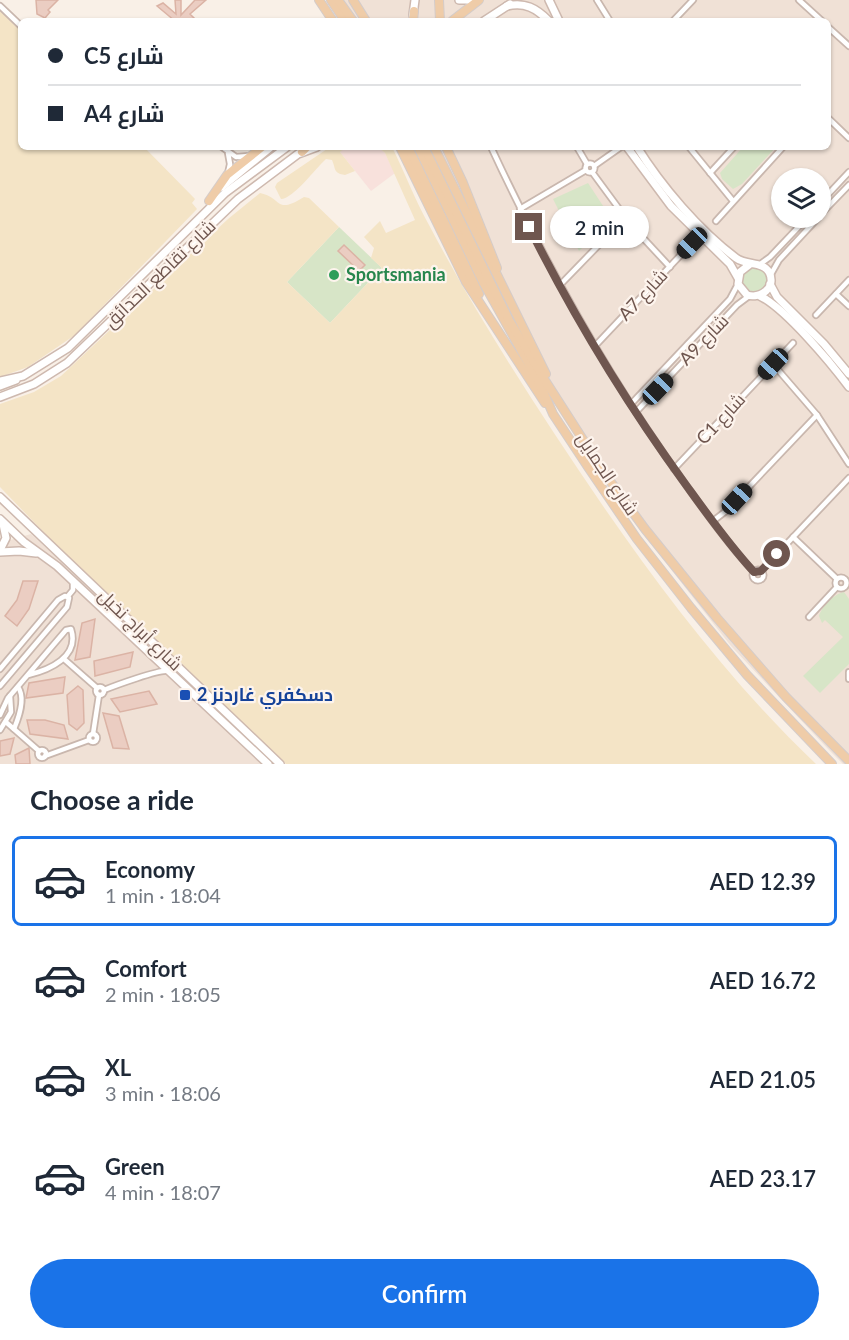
<!DOCTYPE html>
<meta charset="utf-8">
<style>
:root{--surface:#fff;--page:#f6f6f7;--text:#1f2937;--muted:#747a83;--line:#e0e1e3;--accent:#1a73e8}
body{margin:0;font-family:Lato,Cairo,sans-serif;background:var(--page);color:var(--text);height:100vh;display:flex;flex-direction:column;font-size:22px;white-space:nowrap}
*{box-sizing:border-box;margin:0}
p{font-size:20px;color:var(--muted)}
.icon{flex:none;width:33px;height:33px;fill:none;stroke:currentColor;stroke-width:2;stroke-linecap:round;stroke-linejoin:round}
.map{position:relative;height:764px;overflow:hidden}
.panel{display:flex;flex-direction:column;background:var(--surface);flex:1}
.panel>*{flex:none}
.guide{position:absolute;left:18px;top:18px;width:813px;height:132px;border-radius:9px;box-shadow:0 2px 4px #0004;display:grid;align-content:center;height:132px;padding:0 30px;background:var(--surface)}
.tools{position:absolute;left:771px;top:168px;display:grid;gap:12px}
.tools a{display:grid;place-items:center;width:60px;height:60px;border-radius:50%;background:var(--surface);box-shadow:0 2px 4px #0004;font-size:30px}
.end{position:absolute;width:27px;height:27px;margin:-14px;border:8px solid #6f564f;background:#fff;box-shadow:0 0 0 3px #fff}
.from{border-radius:50%}
.bubble{position:absolute;height:42px;border-radius:21px;background:var(--surface);box-shadow:0 2px 4px #0004;font-size:20px;font-weight:600;line-height:42px;text-align:center}
.car{position:absolute;width:18px;height:36px;margin:-18px -9px;border-radius:8px;box-shadow:0 0 4px 2px #0007;background:linear-gradient(#222 24%,#8ab4d8 0 40%,#222 0 76%,#8ab4d8 0 86%,#222 0)}
.guide b{display:flex;align-items:center;gap:21px;height:57px;font-size:22px}
.guide b+b{border-top:2px solid var(--line)}
.guide i{width:15px;height:15px;background:var(--text)}
ul{padding:0;list-style:none}
li{display:flex;align-items:center;gap:18px;height:90px;margin:0 12px 9px;padding:0 18px;border:3px solid transparent;border-radius:9px}
li div{flex:1}
li b{display:block;font-size:22px}
li em{font-style:normal;font-weight:600}
li.selected{border-color:var(--accent)}
li>.icon{width:54px;height:54px;stroke-width:1.5}
h2{padding:0 30px;font-size:27px;line-height:72px}
.button{display:flex;gap:12px;margin-top:auto;padding:12px 30px}
.button a{flex:1;height:69px;border-radius:36px;background:var(--accent);color:#fff;font-size:24px;font-weight:600;line-height:69px;text-align:center}
.map>svg:first-child{display:block}
.residential{fill:#f0e1d6;fill-rule:evenodd}
.commercial{fill:#f8e1dc}
.green{fill:#d7e5c7}
.sand{fill:#f4e4c6}
.building{fill:#ebcdc2;stroke:#dbb3a5;stroke-width:1.5}
.lines{fill:none;stroke-linecap:round;stroke-linejoin:round}
.street-casing{stroke:#c9b7ae;stroke-width:8}
.secondary-casing{stroke:#ceb9af;stroke-width:10}
.primary-casing{stroke:#d4ccca;stroke-width:10}
.street{stroke:#fff;stroke-width:4.5}
.secondary{stroke:#fff;stroke-width:7}
.primary{stroke:#efcca8;stroke-width:8}
.route{stroke:#6f564f;stroke-width:8}
.leisure-dot{fill:#2e9e5b;stroke:#fdf4ed;stroke-width:2}
.transit-dot{fill:#1a4fb4;stroke:#fdf4ed;stroke-width:2}
.labels{text-anchor:middle;stroke-width:4.5;stroke-linejoin:round;paint-order:stroke}
.street-label{font-size:18px;fill:#6f564f;stroke:#fdf4ed}
.leisure-label{font-size:18px;font-weight:bold;fill:#27864d;stroke:#fdf4ed;text-anchor:start}
.transit-label{font-size:18px;font-weight:bold;fill:#164399;stroke:#fdf4ed;text-anchor:start}
</style>
<div class="map">
<svg width="849" height="764" viewBox="0 0 849 764">
<rect width="100%" height="100%" fill="#f9f0e7"/>
<g class="residential">
<path d="M334,0h515v764h-6l-14,-14 -98,-104 -109,-139 -72,-110 -55,-97 -74,-153h407v-126h-480zM782,178h38v40h-38z"/>
<polygon points="31,534 282,764 0,764 0,543"/>
</g>
<polygon class="commercial" points="346,147 378,147 385,153 395,173 371,191 340,152"/>
<g class="green">
<polygon points="743,147 776,147 742,184 733,189 722,179 720,173"/>
<polygon points="588,183 611,218 579,251 553,199"/>
<polygon points="339,227 382,268 330,323 287,282"/>
<circle cx="755" cy="280" r="13"/>
<path d="M844,592l5,7v65l-29,29 -17,-17 40,-39 -18,-17 -3,3 -3,-7c3,-10 15,-22 25,-24z"/>
</g>
<g class="sand">
<polygon points="0,11 21,31 21,147 144,147 195,199 192,203 197,209 75,335 28,367 0,377"/>
<path d="M330,147h16l-6,5 15,19 -10,4c-12,-2 -9,-6 -13,-15l-6,-1c-10,9 -33,40 -45,40l-6,-12 2,-4z"/>
<path d="M378,147h14c13,26 23,53 37,78 51,97 112,190 174,281 63,91 132,181 213,258h-530l-229,-218 -57,-59v-83l34,-12 27,-16 167,-157 32,-26c23,5 15,22 44,4l5,1 30,29 -52,55 43,41 52,-55 -11,-10 3,-10 -10,-11 16,-16 6,12 29,-13 -30,-67z"/>
</g>
<g class="building">
<polygon points="36,0 58,0 48,10 50,12 45,18 37,14"/>
<polygon points="175,0 181,0 181,15 195,0 206,0 190,14 197,21 175,21 157,6 163,3 176,14"/>
<polygon points="344,245 365,265 359,271 338,251"/>
<polygon points="23,581 38,581 29,609 17,626 5,616 17,600"/>
<polygon points="95,619 90,657 75,660 82,623"/>
<polygon points="133,652 130,667 95,676 94,661"/>
<polygon points="65,677 63,693 26,698 29,683"/>
<polygon points="78,686 83,690 84,723 77,730 69,724 67,695"/>
<polygon points="149,691 157,704 120,712 111,699"/>
<polygon points="103,713 119,716 129,749 113,748"/>
<polygon points="27,720 45,720 64,725 68,739 30,734"/>
<polygon points="14,738 10,754 0,756 0,741"/>
<polygon points="29,748 30,764 16,764 15,755"/>
</g>
<g class="lines">
<defs>
<g id="street">
<polyline points="597,0 610,21"/>
<polyline points="799,0 822,21"/>
<polyline points="0,6 21,26"/>
<polyline points="673,21 693,0"/>
<polyline points="828,27 849,46"/>
<polyline points="828,118 849,138"/>
<polyline points="222,147 236,157 249,156"/>
<path d="M491,147c54,116 115,227 190,331 23,32 46,65 73,94"/>
<polyline points="577,147 587,164"/>
<polyline points="689,147 733,201"/>
<circle cx="590" cy="168" r="4.5"/>
<polyline points="594,166 621,147"/>
<polyline points="592,172 631,225 670,267"/>
<polyline points="228,173 230,164 228,153"/>
<polyline points="710,173 734,147"/>
<polyline points="820,203 849,172"/>
<polyline points="520,209 586,170"/>
<polyline points="820,215 849,185"/>
<polyline points="716,221 783,147"/>
<polyline points="759,265 770,257 807,218"/>
<polyline points="770,276 779,260 818,218"/>
<polyline points="560,285 625,218"/>
<polyline points="836,294 849,306"/>
<polyline points="816,315 849,280"/>
<polyline points="595,346 692,243"/>
<polyline points="773,364 817,415 849,464"/>
<polyline points="631,404 730,299 738,284"/>
<polyline points="636,412 737,305 749,296"/>
<polyline points="674,469 793,343"/>
<polyline points="713,521 726,511 817,415"/>
<polyline points="793,537 837,579"/>
<circle cx="758" cy="575" r="5.5"/>
<polyline points="761,571 849,478"/>
<circle cx="841" cy="583" r="5.5"/>
<polyline points="68,596 73,590 73,581"/>
<polyline points="809,617 837,587"/>
<polyline points="64,659 97,688"/>
<polyline points="0,669 58,600 65,596 69,598 67,607 0,686"/>
<polyline points="849,672 849,679"/>
<circle cx="100" cy="691" r="4"/>
<path d="M104,690c10,-4 56,-21 64,-19"/>
<path d="M0,715l8,-17 58,-68 5,-1c9,28 -22,41 -43,46"/>
<polyline points="7,723 39,751"/>
<path d="M14,729c5,-12 12,-31 4,-42"/>
<polyline points="0,730 11,712 10,696"/>
<polyline points="93,734 99,695"/>
<circle cx="93" cy="738" r="4"/>
<circle cx="42" cy="754" r="4"/>
<polyline points="45,756 89,740"/>
</g>
<g id="secondary">
<polyline points="459,0 478,0"/>
<polyline points="549,0 559,21"/>
<path d="M507,6c18,-4 29,2 42,15"/>
<polyline points="413,15 415,0"/>
<polyline points="484,21 510,4"/>
<polyline points="627,147 671,206 730,264 738,278"/>
<path d="M637,147c25,40 62,83 99,111 11,8 26,3 33,14 8,16 -9,27 -22,23l-9,-11 2,-12 9,-7"/>
<polyline points="222,187 271,147"/>
<polyline points="770,284 777,297 824,344 849,374"/>
<path d="M760,296c26,13 71,67 89,91"/>
<polyline points="0,381 23,376 68,348 225,193 287,147"/>
<polyline points="0,386 16,380"/>
<polyline points="0,397 34,384 67,363 238,199 298,154 317,147"/>
<polyline points="0,497 280,764"/>
<polyline points="0,519 24,542 57,566 268,764"/>
<polyline points="0,550 6,538 3,524"/>
<polyline points="0,552 19,551 36,553"/>
</g>
<g id="primary">
<polyline points="319,0 333,21"/>
<polyline points="331,0 345,21"/>
<polyline points="338,0 353,21"/>
<polyline points="353,0 366,21"/>
<polyline points="439,0 440,21"/>
<polyline points="413,21 414,11"/>
<polyline points="452,21 479,0"/>
<polyline points="400,147 466,282 545,403"/>
<polyline points="408,147 479,294"/>
<polyline points="418,147 483,282 540,384 553,414 588,467 637,539 691,608 747,675 832,764"/>
<polyline points="424,147 509,320 546,382 605,474 645,529 717,618 786,697 849,761"/>
<polyline points="434,147 546,374"/>
<polyline points="446,147 463,183 497,268"/>
<polyline points="302,152 307,147"/>
<polyline points="209,201 227,175 262,147"/>
</g>
</defs>
<use href="#street" class="street-casing"/>
<use href="#secondary" class="secondary-casing"/>
<use href="#primary" class="primary-casing"/>
<use href="#street" class="street"/>
<use href="#secondary" class="secondary"/>
<use href="#primary" class="primary"/>
</g>
<g class="lines">
<path class="route" d="M529,227c45,90 98,177 157,258 21,29 43,60 68,87l7,-1 16,-17"/>
</g>
<circle class="leisure-dot" cx="334" cy="275" r="6"/>
<rect class="transit-dot" x="179" y="689" width="12" height="12" rx="3"/>
<g class="labels">
<g class="street-label">
<text transform="translate(160 274) rotate(-44)" y="6">شارع تقاطع الحدائق</text>
<text transform="translate(643 295) rotate(-47)" y="6">A7 شارع</text>
<text transform="translate(704 340) rotate(-46)" y="6">A9 شارع</text>
<text transform="translate(721 419) rotate(-47)" y="6">C1 شارع</text>
<text transform="translate(607 474) rotate(56)" y="6">شارع الجمايل</text>
<text transform="translate(140 630) rotate(44)" y="6">شارع أبراج نخيل</text>
</g>
<g class="leisure-label">
<text x="346" y="281">Sportsmania</text>
</g>
<g class="transit-label">
<text x="197" y="701">دسكفري غاردنز 2</text>
</g>
</g>
</svg>
<div class="tools">
<a><svg class="icon" aria-label="layers" viewBox="0 0 24 24"><path d="M12 4l9 5-9 5-9-5zM3 14l9 5 9-5"/></svg></a>
</div>
<i class="end from" style="left:777px;top:554px"></i>
<i class="end" style="left:529px;top:227px"></i>
<div class="bubble" style="left:550px;top:206px;width:99px">2 min</div>
<i class="car" style="left:692px;top:243px;rotate:224deg"></i>
<i class="car" style="left:773px;top:364px;rotate:223deg"></i>
<i class="car" style="left:658px;top:389px;rotate:44deg"></i>
<i class="car" style="left:737px;top:499px;rotate:43deg"></i>
<div class="guide">
<b><i class="from"></i>C5 شارع</b>
<b><i></i>A4 شارع</b>
</div>
</div>
<section class="panel">
<h2>Choose a ride</h2>
<ul>
<li class="selected"><svg class="icon" aria-label="car" viewBox="0 0 24 24"><path d="M5 17H2v-5l4-1 3-4h7l3 4 3 1v5h-3M9 17h6M6 11h13"/><circle cx="7" cy="17" r="2"/><circle cx="17" cy="17" r="2"/></svg><div><b>Economy</b><p>1 min · 18:04</p></div><em>AED 12.39</em></li>
<li><svg class="icon" aria-label="car" viewBox="0 0 24 24"><path d="M5 17H2v-5l4-1 3-4h7l3 4 3 1v5h-3M9 17h6M6 11h13"/><circle cx="7" cy="17" r="2"/><circle cx="17" cy="17" r="2"/></svg><div><b>Comfort</b><p>2 min · 18:05</p></div><em>AED 16.72</em></li>
<li><svg class="icon" aria-label="car" viewBox="0 0 24 24"><path d="M5 17H2v-5l4-1 3-4h7l3 4 3 1v5h-3M9 17h6M6 11h13"/><circle cx="7" cy="17" r="2"/><circle cx="17" cy="17" r="2"/></svg><div><b>XL</b><p>3 min · 18:06</p></div><em>AED 21.05</em></li>
<li><svg class="icon" aria-label="car" viewBox="0 0 24 24"><path d="M5 17H2v-5l4-1 3-4h7l3 4 3 1v5h-3M9 17h6M6 11h13"/><circle cx="7" cy="17" r="2"/><circle cx="17" cy="17" r="2"/></svg><div><b>Green</b><p>4 min · 18:07</p></div><em>AED 23.17</em></li>
</ul>
<div class="button"><a>Confirm</a></div>
</section>
